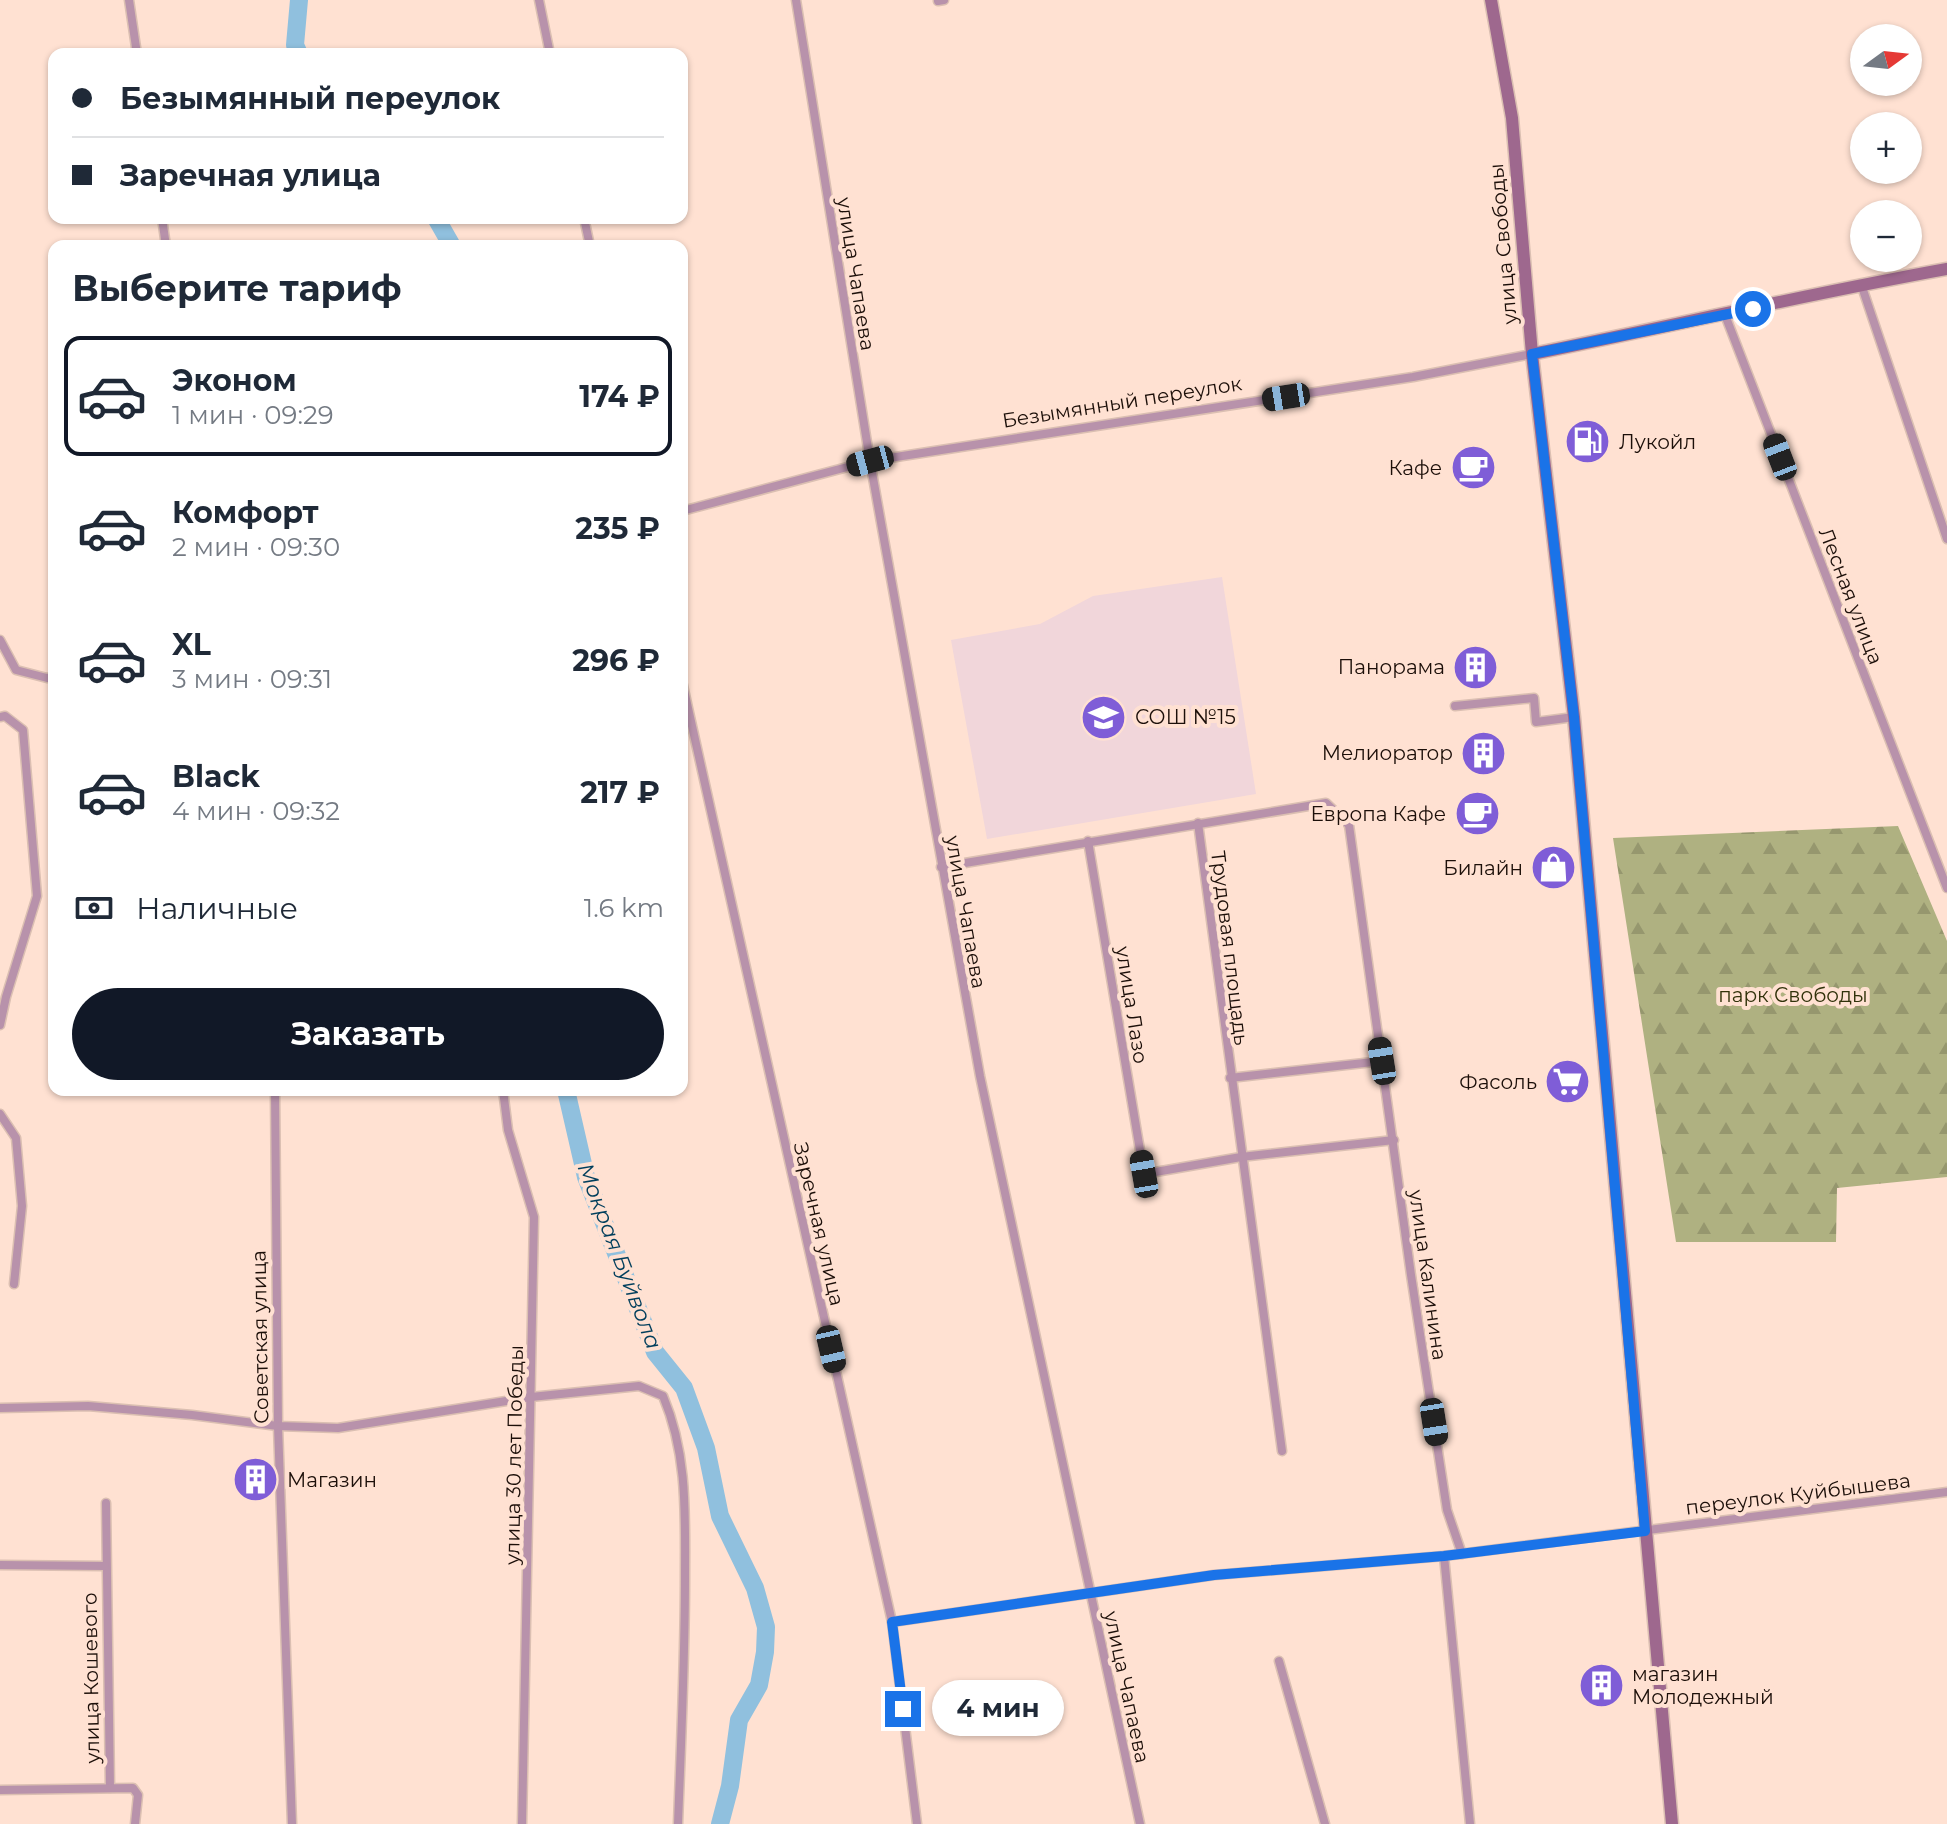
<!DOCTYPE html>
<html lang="ru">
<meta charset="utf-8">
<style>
:root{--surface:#fff;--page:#f2f2f3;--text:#1f2937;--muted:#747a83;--line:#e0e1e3;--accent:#111827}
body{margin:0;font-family:Montserrat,sans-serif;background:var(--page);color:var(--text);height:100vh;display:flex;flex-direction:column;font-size:30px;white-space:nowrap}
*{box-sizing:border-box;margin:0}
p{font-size:26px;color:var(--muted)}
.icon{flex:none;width:44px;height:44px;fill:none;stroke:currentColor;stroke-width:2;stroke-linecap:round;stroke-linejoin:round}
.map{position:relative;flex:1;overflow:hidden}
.sheet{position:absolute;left:48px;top:240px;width:640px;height:856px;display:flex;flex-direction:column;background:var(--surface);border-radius:16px;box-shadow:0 2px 6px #0004}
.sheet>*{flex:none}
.top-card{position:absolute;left:48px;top:48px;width:640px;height:176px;border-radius:16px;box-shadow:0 2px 6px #0004;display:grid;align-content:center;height:176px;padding:0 24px;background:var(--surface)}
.needle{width:52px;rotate:75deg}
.tools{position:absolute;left:1850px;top:24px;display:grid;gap:16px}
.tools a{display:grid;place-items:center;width:72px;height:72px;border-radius:50%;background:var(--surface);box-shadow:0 2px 6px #0004;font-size:40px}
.end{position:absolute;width:36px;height:36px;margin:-18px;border:10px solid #1a73e8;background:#fff;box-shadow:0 0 0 4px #fff}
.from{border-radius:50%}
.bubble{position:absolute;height:56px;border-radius:28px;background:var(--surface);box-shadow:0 2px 6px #0004;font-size:26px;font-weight:700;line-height:56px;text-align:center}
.car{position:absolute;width:24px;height:48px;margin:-24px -12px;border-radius:10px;box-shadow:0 0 6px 2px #0007;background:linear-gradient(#222 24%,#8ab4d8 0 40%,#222 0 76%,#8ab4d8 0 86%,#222 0)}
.top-card b{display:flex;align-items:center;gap:28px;height:76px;font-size:30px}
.top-card b+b{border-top:2px solid var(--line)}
.top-card i{width:20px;height:20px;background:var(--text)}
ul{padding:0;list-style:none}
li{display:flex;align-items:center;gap:24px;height:120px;margin:0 16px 12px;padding:0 8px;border:4px solid transparent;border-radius:16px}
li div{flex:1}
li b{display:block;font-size:30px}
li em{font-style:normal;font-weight:700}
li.on{border-color:var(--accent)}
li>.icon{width:72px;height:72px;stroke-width:1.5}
h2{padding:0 24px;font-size:36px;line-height:96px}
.pay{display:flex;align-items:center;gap:20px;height:88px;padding:0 24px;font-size:30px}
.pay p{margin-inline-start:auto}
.button{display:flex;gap:16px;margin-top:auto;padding:16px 24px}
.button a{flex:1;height:92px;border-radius:48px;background:var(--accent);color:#fff;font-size:32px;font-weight:700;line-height:92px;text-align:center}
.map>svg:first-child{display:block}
.education{fill:#f1d6da}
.forest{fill:url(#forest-firs)}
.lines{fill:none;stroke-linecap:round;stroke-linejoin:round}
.river{stroke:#90c0de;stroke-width:18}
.minor-casing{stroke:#dbbfb2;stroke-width:11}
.secondary-casing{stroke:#dbbfb2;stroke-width:15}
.minor{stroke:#b892ab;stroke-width:8}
.secondary{stroke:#9e688e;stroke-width:12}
.route{stroke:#1a73e8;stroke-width:10}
.labels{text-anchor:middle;stroke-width:8;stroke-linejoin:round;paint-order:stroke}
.street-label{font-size:20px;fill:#1c0f09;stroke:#ffe1d2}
.poi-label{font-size:20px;fill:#1c0f09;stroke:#ffe1d2;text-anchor:end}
.park-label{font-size:20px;fill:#31320a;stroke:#ffe1d2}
.water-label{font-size:22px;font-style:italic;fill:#003e5c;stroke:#ffe1d2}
</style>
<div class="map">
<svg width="1947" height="1824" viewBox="0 0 1947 1824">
<defs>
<pattern id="forest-firs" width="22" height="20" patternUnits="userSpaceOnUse" patternTransform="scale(2)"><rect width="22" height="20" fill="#afb181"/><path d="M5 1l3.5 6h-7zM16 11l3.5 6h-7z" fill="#96976e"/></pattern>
</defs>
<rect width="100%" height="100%" fill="#ffe1d2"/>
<polygon class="education" points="1222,577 1256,794 987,839 951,640 1040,624 1093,596"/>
<polygon class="forest" points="1898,826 1947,941 1947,1177 1837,1188 1836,1242 1676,1242 1613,838"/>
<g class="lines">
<g class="river">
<polyline points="299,0 295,45 299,54"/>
<polyline points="436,218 452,246"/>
<polyline points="566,1090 586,1177 655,1352 684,1388 706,1448 720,1516 755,1588 766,1627 765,1652 759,1685 739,1720 730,1786 720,1824"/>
</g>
<defs>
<g id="minor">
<polyline points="129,0 137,54"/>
<polyline points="539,0 550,54"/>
<polyline points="796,0 870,461 980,1076 1140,1824"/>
<polyline points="938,1 944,0"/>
<polyline points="162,218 166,246"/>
<polyline points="584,218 590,246"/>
<polyline points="1861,284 1947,539"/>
<polyline points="1725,315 1947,888"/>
<polyline points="682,511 870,461 1413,377 1532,354"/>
<polyline points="0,640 16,670 47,678 54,677"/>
<polyline points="682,681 892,1622 917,1824"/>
<polyline points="1455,706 1534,698 1536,722 1574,717"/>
<polyline points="0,717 5,716 23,730 37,896 6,997 0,1025"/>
<polyline points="1198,823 1282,1451"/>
<polyline points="1088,841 1144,1174 1241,1157 1394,1140"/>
<polyline points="941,867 1326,803 1349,825 1411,1275 1447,1510 1462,1554"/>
<polyline points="1230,1078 1382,1061"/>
<polyline points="275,1090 278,1426 292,1824"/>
<polyline points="503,1090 508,1130 534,1217 522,1824"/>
<polyline points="0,1114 16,1138 22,1206 14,1284"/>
<path d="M0,1408l88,-2 104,9 86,11 60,2 193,-31 108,-11 24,10c25,59 22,119 22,182 0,82 -4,164 -7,246"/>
<polyline points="106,1503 110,1788"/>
<polyline points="1444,1556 1470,1824"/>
<polyline points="0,1565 105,1566"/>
<polyline points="892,1622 1214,1575 1444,1556 1947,1492"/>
<polyline points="1279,1661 1325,1824"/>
<polyline points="0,1790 133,1788 138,1795 135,1824"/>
</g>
<g id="secondary">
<polyline points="1491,0 1512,118 1532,354 1574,717 1672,1824"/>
<path d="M1532,354c139,-28 276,-60 415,-85"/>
</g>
</defs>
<use href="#minor" class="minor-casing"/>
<use href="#secondary" class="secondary-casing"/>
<use href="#minor" class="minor"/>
<use href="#secondary" class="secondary"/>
</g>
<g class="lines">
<polyline class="route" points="903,1709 892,1622 1214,1575 1444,1556 1645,1531 1574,717 1532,354 1753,309"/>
</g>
<defs>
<symbol id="fuel-disc" viewBox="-11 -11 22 22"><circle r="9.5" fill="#7f5dd7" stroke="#ffe1d2"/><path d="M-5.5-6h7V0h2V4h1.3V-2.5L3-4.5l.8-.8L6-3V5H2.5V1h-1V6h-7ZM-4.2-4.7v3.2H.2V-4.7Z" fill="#fff"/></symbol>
<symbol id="cafe-disc" viewBox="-11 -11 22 22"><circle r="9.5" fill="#7f5dd7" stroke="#ffe1d2"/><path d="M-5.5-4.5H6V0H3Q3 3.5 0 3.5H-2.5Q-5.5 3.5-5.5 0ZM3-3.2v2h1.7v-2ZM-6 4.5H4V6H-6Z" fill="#fff"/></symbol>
<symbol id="building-disc" viewBox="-11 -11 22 22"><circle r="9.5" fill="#7f5dd7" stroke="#ffe1d2"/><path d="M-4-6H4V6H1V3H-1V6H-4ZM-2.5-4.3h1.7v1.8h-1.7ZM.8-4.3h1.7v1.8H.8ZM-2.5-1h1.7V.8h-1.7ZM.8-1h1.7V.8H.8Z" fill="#fff"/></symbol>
<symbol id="school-disc" viewBox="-11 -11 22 22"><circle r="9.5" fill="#7f5dd7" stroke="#ffe1d2"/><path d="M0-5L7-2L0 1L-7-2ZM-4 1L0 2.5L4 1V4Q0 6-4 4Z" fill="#fff"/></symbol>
<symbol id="shop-disc" viewBox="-11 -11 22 22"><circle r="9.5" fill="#7f5dd7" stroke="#ffe1d2"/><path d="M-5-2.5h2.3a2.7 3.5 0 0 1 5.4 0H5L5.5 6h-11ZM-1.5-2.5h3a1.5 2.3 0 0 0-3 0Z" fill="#fff"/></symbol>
<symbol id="supermarket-disc" viewBox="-11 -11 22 22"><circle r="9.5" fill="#7f5dd7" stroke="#ffe1d2"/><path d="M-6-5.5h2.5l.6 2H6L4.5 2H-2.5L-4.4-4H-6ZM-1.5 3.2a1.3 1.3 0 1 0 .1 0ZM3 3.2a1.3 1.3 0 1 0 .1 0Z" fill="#fff"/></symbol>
</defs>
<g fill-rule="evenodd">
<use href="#fuel-disc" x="1562" y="416" width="51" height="51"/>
<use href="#cafe-disc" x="1448" y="442" width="51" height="51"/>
<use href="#building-disc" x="1450" y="642" width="51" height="51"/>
<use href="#school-disc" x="1078" y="692" width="51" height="51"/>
<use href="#building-disc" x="1458" y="728" width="51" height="51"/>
<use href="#cafe-disc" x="1452" y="788" width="51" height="51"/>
<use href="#shop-disc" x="1528" y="842" width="51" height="51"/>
<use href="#supermarket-disc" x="1542" y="1056" width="51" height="51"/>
<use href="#building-disc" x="230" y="1454" width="51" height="51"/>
<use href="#building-disc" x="1576" y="1660" width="51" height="51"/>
</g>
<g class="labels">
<g class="street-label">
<text transform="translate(1503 244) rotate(-95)" y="7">улица Свободы</text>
<text transform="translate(856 274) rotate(81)" y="7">улица Чапаева</text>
<text transform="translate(1122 402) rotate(-9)" y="7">Безымянный переулок</text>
<text transform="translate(1851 596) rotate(69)" y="7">Лесная улица</text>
<text transform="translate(966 912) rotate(80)" y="7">улица Чапаева</text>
<text transform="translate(1230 948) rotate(83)" y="7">Трудовая площадь</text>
<text transform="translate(1132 1005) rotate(81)" y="7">улица Лазо</text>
<text transform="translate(819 1224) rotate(77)" y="7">Заречная улица</text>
<text transform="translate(1428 1275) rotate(82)" y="7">улица Калинина</text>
<text transform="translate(260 1337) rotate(-91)" y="7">Советская улица</text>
<text transform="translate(514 1455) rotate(-89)" y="7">улица 30 лет Победы</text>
<text transform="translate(1798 1494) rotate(-7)" y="7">переулок Куйбышева</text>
<text transform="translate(91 1678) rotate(-91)" y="7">улица Кошевого</text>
<text transform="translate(1127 1687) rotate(78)" y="7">улица Чапаева</text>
</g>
<g class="poi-label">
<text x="1619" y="449" text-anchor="start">Лукойл</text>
<text x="1442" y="475">Кафе</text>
<text x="1445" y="674">Панорама</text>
<text x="1135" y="724" text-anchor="start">СОШ №15</text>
<text x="1453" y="760">Мелиоратор</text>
<text x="1446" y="821">Европа Кафе</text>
<text x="1523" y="875">Билайн</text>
<text x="1537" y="1089">Фасоль</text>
<text x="287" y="1487" text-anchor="start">Магазин</text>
<text x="1632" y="1681" text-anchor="start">магазин<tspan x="1632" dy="23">Молодежный</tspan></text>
</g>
<g class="park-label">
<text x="1793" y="1002">парк Свободы</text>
</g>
<g class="water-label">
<text transform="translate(620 1256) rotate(69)" y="8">Мокрая Буйвола</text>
</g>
</g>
</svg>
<div class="tools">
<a><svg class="needle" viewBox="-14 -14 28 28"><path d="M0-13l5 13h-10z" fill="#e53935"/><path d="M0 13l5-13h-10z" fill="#747a83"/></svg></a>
<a>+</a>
<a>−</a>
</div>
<i class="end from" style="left:1753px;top:309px"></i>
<i class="end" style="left:903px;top:1709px"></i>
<div class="bubble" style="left:932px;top:1680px;width:132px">4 мин</div>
<i class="car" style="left:1286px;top:397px;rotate:261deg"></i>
<i class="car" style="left:1780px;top:457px;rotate:339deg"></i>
<i class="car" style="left:870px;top:461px;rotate:255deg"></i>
<i class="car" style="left:1382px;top:1061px;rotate:351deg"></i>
<i class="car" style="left:1144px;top:1174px;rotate:350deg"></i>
<i class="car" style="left:831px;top:1349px;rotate:167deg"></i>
<i class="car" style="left:1434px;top:1422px;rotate:171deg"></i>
<div class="top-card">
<b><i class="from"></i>Безымянный переулок</b>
<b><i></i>Заречная улица</b>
</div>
<section class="sheet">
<h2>Выберите тариф</h2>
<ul>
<li class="on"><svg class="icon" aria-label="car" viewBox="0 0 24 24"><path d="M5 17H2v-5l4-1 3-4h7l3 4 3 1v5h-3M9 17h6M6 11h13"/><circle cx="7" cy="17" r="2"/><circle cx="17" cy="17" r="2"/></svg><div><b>Эконом</b><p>1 мин · 09:29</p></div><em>174 ₽</em></li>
<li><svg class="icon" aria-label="car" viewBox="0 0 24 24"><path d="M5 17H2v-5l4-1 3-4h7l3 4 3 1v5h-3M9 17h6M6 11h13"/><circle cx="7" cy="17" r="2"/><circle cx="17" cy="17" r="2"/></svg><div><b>Комфорт</b><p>2 мин · 09:30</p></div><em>235 ₽</em></li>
<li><svg class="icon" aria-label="car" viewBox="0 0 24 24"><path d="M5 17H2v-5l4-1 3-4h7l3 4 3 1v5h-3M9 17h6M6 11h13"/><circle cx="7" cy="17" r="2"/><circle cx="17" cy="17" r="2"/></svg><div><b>XL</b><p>3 мин · 09:31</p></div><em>296 ₽</em></li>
<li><svg class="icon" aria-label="car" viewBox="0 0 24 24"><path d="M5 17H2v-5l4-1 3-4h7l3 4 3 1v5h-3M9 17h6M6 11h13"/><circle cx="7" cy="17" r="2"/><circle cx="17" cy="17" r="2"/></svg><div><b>Black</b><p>4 мин · 09:32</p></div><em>217 ₽</em></li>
</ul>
<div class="pay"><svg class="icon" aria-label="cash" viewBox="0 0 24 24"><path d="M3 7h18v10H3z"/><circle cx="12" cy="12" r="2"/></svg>Наличные<p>1.6 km</p></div>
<div class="button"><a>Заказать</a></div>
</section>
</div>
